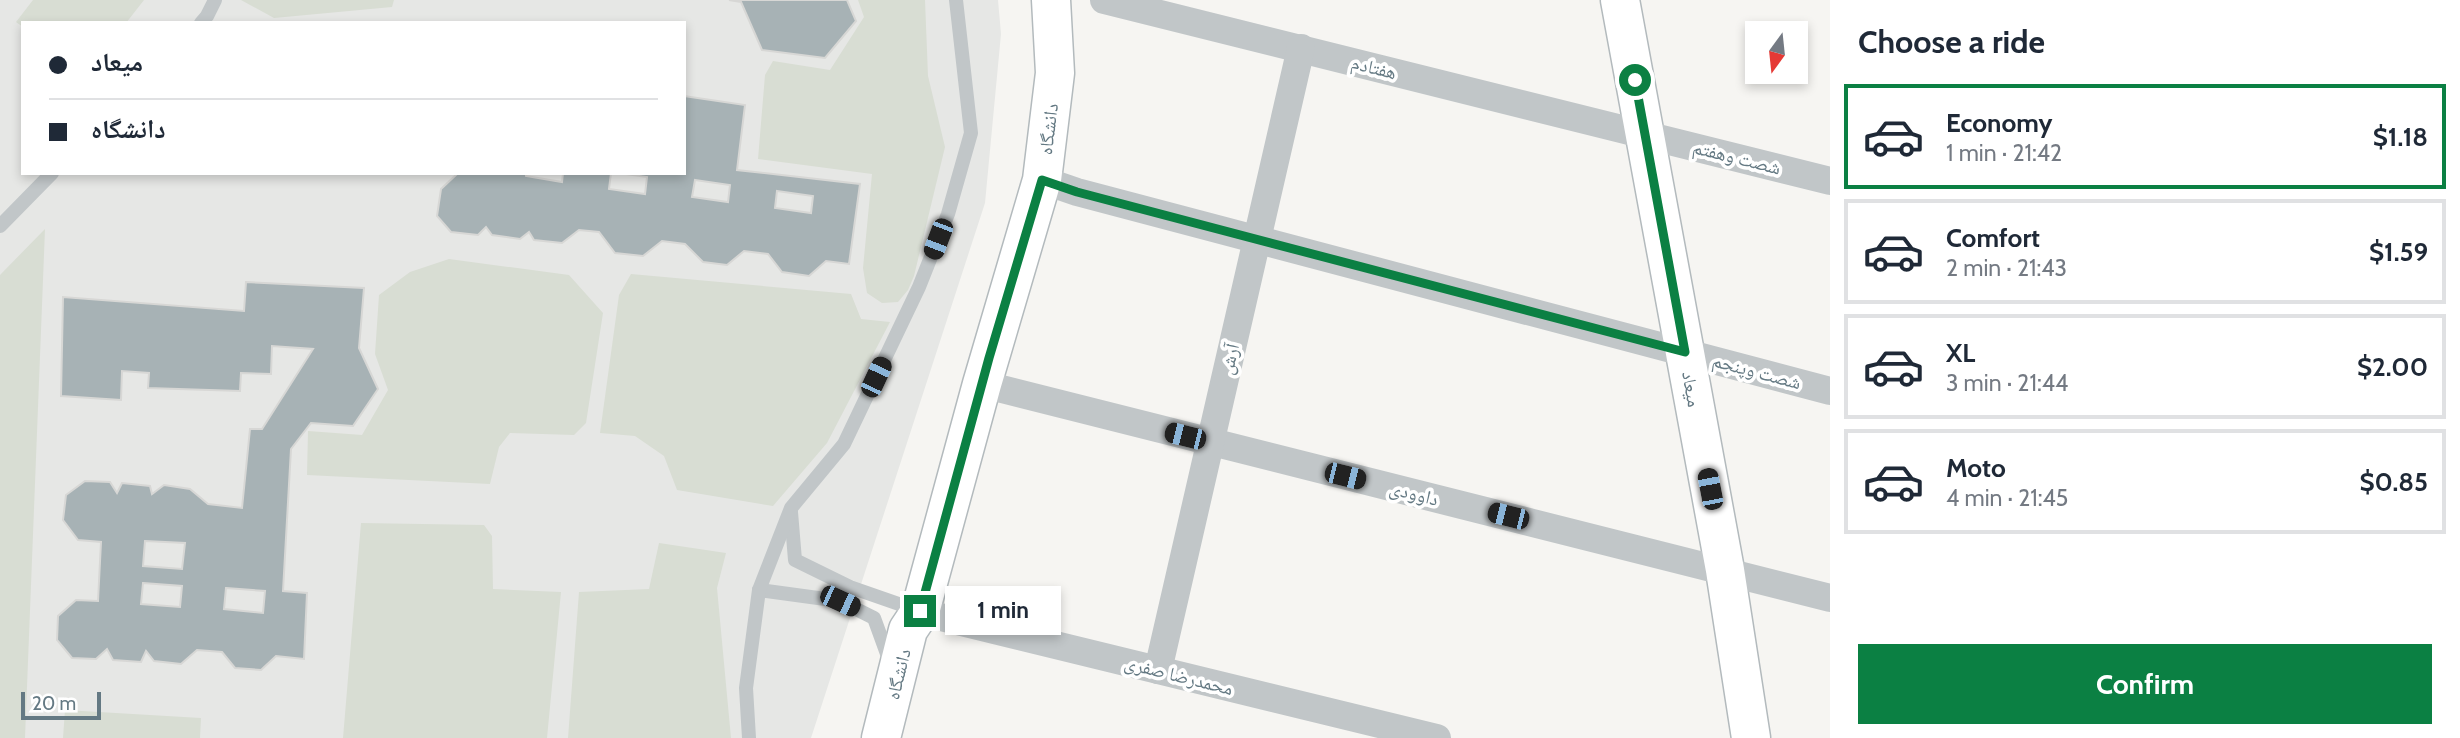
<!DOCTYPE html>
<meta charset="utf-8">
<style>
:root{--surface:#fff;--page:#f2f2f3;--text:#1f2937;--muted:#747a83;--line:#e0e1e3;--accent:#0b8043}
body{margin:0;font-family:Cabin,"Noto Naskh Arabic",sans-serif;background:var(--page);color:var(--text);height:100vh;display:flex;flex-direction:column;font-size:26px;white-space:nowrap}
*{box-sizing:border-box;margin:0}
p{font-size:23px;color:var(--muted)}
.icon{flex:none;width:38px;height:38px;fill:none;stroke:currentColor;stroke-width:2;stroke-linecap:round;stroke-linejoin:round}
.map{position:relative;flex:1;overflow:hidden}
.side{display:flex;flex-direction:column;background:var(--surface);width:630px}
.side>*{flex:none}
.guide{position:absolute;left:21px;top:21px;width:665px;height:154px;border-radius:0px;box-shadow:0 4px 10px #0003;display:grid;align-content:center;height:154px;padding:0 28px;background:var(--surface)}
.needle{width:46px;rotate:195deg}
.tools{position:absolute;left:1745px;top:21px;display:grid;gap:14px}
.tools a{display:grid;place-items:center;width:63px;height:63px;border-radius:0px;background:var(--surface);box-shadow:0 4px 10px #0003;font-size:35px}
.scale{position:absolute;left:21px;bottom:18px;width:80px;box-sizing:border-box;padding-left:7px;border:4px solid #647983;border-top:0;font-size:19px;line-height:24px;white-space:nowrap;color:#647983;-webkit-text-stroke:5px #fff;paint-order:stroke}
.end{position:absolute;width:32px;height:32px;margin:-16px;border:9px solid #0b8043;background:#fff;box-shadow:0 0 0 4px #fff}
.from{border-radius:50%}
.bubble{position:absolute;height:49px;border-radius:0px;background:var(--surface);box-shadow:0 4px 10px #0003;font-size:23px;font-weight:700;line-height:49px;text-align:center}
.car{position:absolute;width:21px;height:42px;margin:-21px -10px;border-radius:9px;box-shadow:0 0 5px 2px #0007;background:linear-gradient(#222 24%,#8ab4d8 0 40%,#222 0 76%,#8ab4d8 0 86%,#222 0)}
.guide b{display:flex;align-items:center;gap:24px;height:66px;font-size:26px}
.guide b+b{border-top:2px solid var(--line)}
.guide i{width:18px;height:18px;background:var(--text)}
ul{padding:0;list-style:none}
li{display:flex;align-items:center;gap:21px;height:105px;margin:0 14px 10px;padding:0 14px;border:4px solid var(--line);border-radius:0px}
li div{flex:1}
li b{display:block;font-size:26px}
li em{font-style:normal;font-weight:700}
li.current{border-color:var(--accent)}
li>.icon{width:63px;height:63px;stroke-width:1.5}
h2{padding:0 28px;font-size:32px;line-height:84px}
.button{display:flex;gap:14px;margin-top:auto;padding:14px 28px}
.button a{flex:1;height:80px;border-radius:0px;background:var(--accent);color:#fff;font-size:28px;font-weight:700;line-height:80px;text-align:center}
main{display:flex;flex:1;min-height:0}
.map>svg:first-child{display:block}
.built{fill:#e6e7e5;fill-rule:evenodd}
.green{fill:#d8ddd3}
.building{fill:#a7b2b5;stroke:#d7d7d5;stroke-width:2;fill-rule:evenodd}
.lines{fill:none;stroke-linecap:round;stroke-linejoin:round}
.secondary-casing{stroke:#b3babd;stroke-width:41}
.lane{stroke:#c1c6c8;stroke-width:14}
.street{stroke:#c1c6c8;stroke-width:28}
.secondary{stroke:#fff;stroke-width:38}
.route{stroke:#0b8043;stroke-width:9}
.labels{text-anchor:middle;stroke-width:7;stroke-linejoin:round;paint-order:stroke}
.street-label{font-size:19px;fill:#647983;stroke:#fff}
</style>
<main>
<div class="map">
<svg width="1830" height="738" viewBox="0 0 1830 738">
<rect width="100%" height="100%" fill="#f6f5f2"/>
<path class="built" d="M0,0h998l3,34 -16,169 -174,535h-811zM23,23h661v150h-661z"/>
<g class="green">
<polygon points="33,0 144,0 126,23 23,23 23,27 16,22"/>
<polygon points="241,0 394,0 392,7 274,18"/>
<polygon points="858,0 925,0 928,76 945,147 914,276 908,290 898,302 882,303 867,293 863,268 872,174 758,159 765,75 773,61 830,70 864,17"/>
<polygon points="45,229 25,738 0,738 0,275"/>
<polygon points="449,259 569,275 603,313 586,423 574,435 510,433 499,447 490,484 307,475 308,431 362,435 388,390 375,354 379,295 410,272"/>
<polygon points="631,274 851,294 861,319 890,322 827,443 773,506 677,490 664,456 635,436 600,433 619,295"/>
<polygon points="361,523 484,525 492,536 493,589 561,592 547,738 343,738"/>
<polygon points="659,543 726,553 717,588 731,738 568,738 579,592 649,589"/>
<polygon points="65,710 201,718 200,738 63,738"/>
</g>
<g class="building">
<polygon points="729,0 847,0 856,21 825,58 762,50 741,2"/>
<path d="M684,96l61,9 -8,65 123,14 -11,80 -23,-3 -17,15 -27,-4 -14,-18 -24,-3 -17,14 -24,-3 -18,-18 -23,-3 -19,15 -28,-3 -16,-21 -20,-2 -17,13 -28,-3 -5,-8 -9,7 -28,-4 -6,-8 -8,8 -27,-3 -14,-16 4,-27 17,-16h68v3l36,6 1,-9h48l-2,16 36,5 2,-17 -28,-4h65zM695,180l35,5 -2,17 -36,-5zM777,191l36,5 -2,17 -36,-5z"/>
<path d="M246,282l118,6 -5,60 19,41 -25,37 -42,-3 -20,26 -8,142 24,2 -3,66 -28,-3 -15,14 -26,-2 -13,-16 -25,-2 -16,14 -27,-3 -8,-10 -5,11 -28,-2 -6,-11 -11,10 -24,-1 -15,-18 1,-24 18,-16 22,1 3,-59 -23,-2 -15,-20 3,-25 19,-14 25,1 7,11 5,-10 28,3 2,8 12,-9 26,4 18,15 34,4 8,-79h12l51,-80 -41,-3 -1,28 -30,-1 -1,18 -92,-3 1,-15 -27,-2 -1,29 -60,-4 2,-99 181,14zM145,541l40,2 -3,26 -39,-3zM143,583l39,3 -2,21 -39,-3zM226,588l39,3 -2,22 -39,-4z"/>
</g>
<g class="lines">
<defs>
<g id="secondary">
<polyline points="1620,0 1725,570 1751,738"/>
<polyline points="881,738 908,630 920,612 982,384 1042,180 1055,73 1051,0"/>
</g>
</defs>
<use href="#secondary" class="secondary-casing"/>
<g class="lane">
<polyline points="201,23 207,16 215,0"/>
<polyline points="0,226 52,173"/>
<polyline points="791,512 795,560 850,587 919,611"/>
<polyline points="759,590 840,601 874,618 890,662"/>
<polyline points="749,738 746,688 759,590 791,508 844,444 919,287 948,214 971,133 956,0"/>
</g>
<g class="street">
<polyline points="1104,0 1830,181"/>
<polyline points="1042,180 1077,192 1830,391"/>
<polyline points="982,384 1830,598"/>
<polyline points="920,612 1437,738"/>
<polyline points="1158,670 1301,48"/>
</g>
<use href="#secondary" class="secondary"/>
</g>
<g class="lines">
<polyline class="route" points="920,611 989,358 1042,180 1077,192 1685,352 1635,80"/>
</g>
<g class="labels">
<g class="street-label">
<text transform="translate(1374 67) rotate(14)" y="7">هفتادم</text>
<text transform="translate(1048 129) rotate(-83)" y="7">دانشگاه</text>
<text transform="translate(1737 157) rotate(14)" y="7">شصت وهفتم</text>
<text transform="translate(1229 359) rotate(-77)" y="7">آرش</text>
<text transform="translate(1757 371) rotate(15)" y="7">شصت وپنجم</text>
<text transform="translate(1692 389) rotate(80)" y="7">میعاد</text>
<text transform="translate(1414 493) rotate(14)" y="7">داوودی</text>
<text transform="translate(898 674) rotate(-76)" y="7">دانشگاه</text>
<text transform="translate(1179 675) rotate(14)" y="7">محمدرضا صفری</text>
</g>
</g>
</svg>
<div class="tools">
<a><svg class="needle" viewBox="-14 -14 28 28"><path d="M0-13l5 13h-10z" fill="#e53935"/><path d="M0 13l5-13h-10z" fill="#747a83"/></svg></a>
</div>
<div class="scale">20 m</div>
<i class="end from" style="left:1635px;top:80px"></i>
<i class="end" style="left:920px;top:611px"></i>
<div class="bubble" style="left:945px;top:586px;width:116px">1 min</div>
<i class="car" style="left:938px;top:239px;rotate:201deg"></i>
<i class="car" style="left:876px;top:377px;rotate:25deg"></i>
<i class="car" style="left:1185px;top:436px;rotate:284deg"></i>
<i class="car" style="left:1345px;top:476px;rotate:104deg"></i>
<i class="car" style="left:1710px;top:489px;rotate:349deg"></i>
<i class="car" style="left:1508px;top:516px;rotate:284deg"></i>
<i class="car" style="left:840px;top:601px;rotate:115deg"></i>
<div class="guide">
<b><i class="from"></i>میعاد</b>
<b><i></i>دانشگاه</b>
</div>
</div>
<section class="side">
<h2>Choose a ride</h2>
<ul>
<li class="current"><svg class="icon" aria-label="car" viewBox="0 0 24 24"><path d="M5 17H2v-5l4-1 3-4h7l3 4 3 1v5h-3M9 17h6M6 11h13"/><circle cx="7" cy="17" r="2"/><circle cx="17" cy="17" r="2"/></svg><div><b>Economy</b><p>1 min · 21:42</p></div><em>$1.18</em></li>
<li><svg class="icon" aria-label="car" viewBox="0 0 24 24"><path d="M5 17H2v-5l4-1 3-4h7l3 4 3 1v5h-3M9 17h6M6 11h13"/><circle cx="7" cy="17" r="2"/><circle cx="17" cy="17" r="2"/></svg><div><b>Comfort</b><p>2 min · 21:43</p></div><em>$1.59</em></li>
<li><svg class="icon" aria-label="car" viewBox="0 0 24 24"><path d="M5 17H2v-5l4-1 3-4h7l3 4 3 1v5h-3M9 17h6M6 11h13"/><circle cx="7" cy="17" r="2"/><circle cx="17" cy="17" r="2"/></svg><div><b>XL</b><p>3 min · 21:44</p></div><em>$2.00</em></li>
<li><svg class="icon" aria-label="car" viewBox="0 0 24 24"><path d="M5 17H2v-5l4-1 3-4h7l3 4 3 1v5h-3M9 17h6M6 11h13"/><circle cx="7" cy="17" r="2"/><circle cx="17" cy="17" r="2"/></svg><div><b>Moto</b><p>4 min · 21:45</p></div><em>$0.85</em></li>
</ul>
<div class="button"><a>Confirm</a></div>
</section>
</main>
